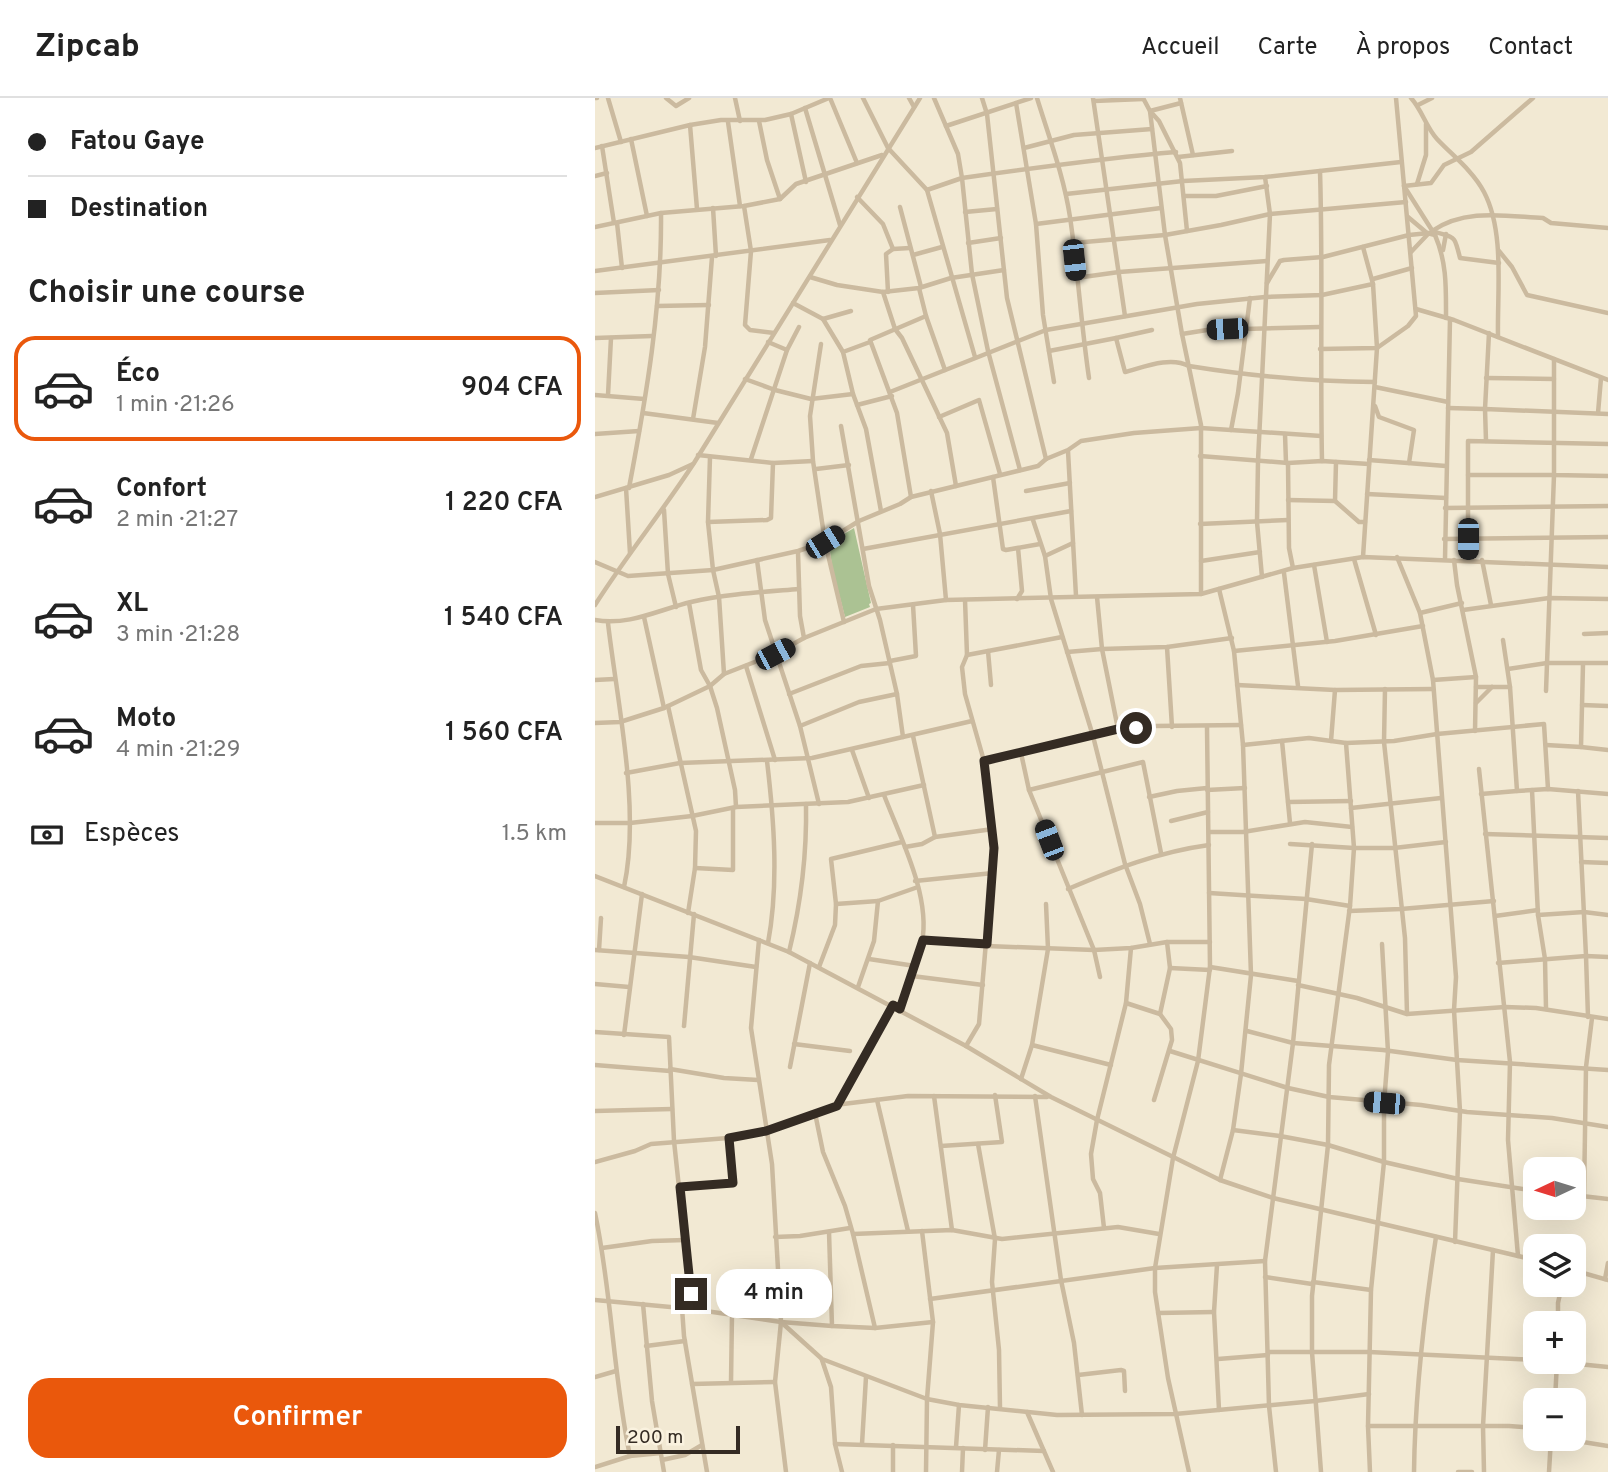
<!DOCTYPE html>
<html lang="fr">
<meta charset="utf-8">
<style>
:root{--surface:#fff;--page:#f2f2f2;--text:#222;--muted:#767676;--line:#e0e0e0;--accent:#ea580c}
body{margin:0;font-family:Overpass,sans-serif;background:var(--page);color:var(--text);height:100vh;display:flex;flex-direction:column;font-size:26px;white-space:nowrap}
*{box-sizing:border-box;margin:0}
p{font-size:23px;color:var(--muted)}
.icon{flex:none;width:38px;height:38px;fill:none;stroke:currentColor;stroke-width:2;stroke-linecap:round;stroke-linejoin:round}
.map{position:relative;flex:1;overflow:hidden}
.side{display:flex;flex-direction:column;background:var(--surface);width:595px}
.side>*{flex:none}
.top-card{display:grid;align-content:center;height:154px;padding:0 28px;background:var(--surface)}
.needle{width:46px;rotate:266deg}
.fabs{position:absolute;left:928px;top:1059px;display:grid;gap:14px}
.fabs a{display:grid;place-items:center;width:63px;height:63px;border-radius:14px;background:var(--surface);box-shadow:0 7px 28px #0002;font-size:35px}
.scale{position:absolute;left:21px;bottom:18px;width:124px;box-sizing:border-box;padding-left:7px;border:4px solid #342b23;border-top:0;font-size:19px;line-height:24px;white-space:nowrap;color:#342b23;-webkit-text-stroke:5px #faf2df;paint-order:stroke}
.end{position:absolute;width:32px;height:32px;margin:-16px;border:9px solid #342b23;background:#fff;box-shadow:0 0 0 4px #fff}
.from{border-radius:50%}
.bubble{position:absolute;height:49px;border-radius:21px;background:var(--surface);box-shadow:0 7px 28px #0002;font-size:23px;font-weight:600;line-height:49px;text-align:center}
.car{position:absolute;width:21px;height:42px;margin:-21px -10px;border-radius:9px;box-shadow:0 0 5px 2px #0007;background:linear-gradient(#222 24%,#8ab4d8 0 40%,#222 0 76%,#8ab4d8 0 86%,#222 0)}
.top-card b{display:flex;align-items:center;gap:24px;height:66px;font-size:26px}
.top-card b+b{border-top:2px solid var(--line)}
.top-card i{width:18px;height:18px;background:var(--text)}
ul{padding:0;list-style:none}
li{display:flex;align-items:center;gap:21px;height:105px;margin:0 14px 10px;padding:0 14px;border:4px solid transparent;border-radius:21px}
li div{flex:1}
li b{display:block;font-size:26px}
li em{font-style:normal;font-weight:600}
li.selected{border-color:var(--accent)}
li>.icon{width:63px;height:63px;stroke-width:1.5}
h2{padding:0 28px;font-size:32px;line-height:84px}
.pay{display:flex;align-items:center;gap:18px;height:77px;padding:0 28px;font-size:26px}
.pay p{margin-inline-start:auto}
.primary-button{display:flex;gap:14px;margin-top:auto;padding:14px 28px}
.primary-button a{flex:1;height:80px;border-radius:21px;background:var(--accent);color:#fff;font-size:28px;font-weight:600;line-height:80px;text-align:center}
header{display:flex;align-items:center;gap:42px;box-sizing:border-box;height:98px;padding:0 35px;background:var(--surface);border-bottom:2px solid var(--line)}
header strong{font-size:33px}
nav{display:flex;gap:38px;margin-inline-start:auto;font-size:24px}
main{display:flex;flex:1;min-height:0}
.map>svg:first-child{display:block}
.green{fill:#abc293}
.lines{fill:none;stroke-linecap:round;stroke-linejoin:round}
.minor{stroke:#cbba9f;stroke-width:4.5}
.route{stroke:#342b23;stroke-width:9}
</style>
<header>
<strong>Zipcab</strong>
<nav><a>Accueil</a><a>Carte</a><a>À propos</a><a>Contact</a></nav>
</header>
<main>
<section class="side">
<div class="top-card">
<b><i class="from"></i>Fatou Gaye</b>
<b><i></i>Destination</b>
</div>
<h2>Choisir une course</h2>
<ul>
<li class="selected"><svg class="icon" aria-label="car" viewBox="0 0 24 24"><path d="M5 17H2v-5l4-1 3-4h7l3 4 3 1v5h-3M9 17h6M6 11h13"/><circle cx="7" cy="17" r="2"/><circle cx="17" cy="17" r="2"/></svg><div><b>Éco</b><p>1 min · 21:26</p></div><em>904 CFA</em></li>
<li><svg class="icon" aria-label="car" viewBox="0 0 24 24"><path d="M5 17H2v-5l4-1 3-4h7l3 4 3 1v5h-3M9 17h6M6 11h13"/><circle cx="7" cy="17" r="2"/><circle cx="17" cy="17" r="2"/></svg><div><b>Confort</b><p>2 min · 21:27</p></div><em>1 220 CFA</em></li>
<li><svg class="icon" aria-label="car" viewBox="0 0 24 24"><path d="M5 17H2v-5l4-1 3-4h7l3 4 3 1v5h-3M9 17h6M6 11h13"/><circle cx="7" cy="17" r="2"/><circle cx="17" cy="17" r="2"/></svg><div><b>XL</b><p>3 min · 21:28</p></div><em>1 540 CFA</em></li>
<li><svg class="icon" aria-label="car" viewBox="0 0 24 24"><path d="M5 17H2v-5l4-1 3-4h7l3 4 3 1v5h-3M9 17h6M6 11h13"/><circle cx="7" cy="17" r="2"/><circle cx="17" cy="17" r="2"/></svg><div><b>Moto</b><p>4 min · 21:29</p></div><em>1 560 CFA</em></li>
</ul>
<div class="pay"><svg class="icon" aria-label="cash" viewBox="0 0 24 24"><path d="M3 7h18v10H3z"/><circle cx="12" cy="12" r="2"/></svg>Espèces<p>1.5 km</p></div>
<div class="primary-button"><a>Confirmer</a></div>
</section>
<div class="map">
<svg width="1013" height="1374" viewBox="0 0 1013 1374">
<rect width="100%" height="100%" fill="#f2e9d3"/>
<polygon class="green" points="259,430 276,505 274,506 275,509 250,519 237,469 234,445"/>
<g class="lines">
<g class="minor">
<polyline points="0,0 2,0"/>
<polyline points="13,0 26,44"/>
<polyline points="71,0 81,8 94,0"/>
<polyline points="140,0 145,23"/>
<polyline points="235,0 262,65"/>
<polyline points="268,0 293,50 332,92 367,80 363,56 339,0"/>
<polyline points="314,0 319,9"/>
<polyline points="387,0 392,16 412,200 451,361"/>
<path d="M442,0c12,39 27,79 33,119 8,54 11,107 19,161"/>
<polyline points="498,0 530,218"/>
<polyline points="548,0 555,13 570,137 587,236 606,327 606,496"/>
<polyline points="585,0 598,57"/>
<path d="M816,0c11,12 15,29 26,41 16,17 36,32 47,53 21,40 13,100 14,145"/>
<polyline points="499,3 548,1"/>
<polyline points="421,5 441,126 448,217 459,284"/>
<polyline points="586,5 555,13 564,23 585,65 592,133"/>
<polyline points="823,7 837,0"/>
<polyline points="210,10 245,127"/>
<polyline points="196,16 211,84"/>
<polyline points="164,23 172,62 185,101"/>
<polyline points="133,24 145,108"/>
<polyline points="95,27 102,111"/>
<polyline points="351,28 436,0"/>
<polyline points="36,41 52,118"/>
<polyline points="7,48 19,125"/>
<polyline points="0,50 95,27 126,22 170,22 196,16 234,0"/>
<polyline points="429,50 479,37 557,31"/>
<polyline points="583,59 637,53"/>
<path d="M725,73c3,97 0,193 2,290"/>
<polyline points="0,78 12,75"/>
<polyline points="822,86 831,57 831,26"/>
<polyline points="332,92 380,259"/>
<polyline points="471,96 588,83 670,79 806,64"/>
<polyline points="589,98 621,98 672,88"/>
<polyline points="262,99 288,126 298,151"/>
<polyline points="149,108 156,153 150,227 155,232 179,235"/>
<polyline points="305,109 326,189"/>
<polyline points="118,110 121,158"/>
<polyline points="370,114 402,111"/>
<path d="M813,119l19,16 8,2c12,28 11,53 11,83"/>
<polyline points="22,125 27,170"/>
<polyline points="441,126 566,110"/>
<polyline points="0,129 66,115 149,108 185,101 201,86 287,57"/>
<path d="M837,133c33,-23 73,-15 111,-13l8,5 57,5"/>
<path d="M838,133c22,8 21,2 27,27l39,5"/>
<polyline points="840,137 809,88 836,85 849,67 876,54 938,0"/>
<polyline points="373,145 406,140"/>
<polyline points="478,145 570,137 626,127 675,116 811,104"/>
<polyline points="768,149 778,186 782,250 768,459"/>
<polyline points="848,152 851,136"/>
<polyline points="904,153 917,169 932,197 1013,215"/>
<polyline points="816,154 833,136"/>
<polyline points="318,157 347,149"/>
<polyline points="0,173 235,142"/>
<polyline points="215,179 242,187 288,194 324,190 356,180 409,172"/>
<polyline points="481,180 524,174 672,163"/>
<polyline points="778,181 817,170"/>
<polyline points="672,185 685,163 689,162 728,159 814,137 834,135"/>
<polyline points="324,190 331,218 350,272"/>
<polyline points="288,194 300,231 307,240 352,335 361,388"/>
<polyline points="293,194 291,156 298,151 315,150"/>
<polyline points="0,195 64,192"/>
<polyline points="198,205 228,221 256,213"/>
<polyline points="62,208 114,207"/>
<polyline points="821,211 859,222 1013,282"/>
<polyline points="228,221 248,254"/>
<polyline points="587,236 612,232 725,229"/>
<polyline points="0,240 57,238"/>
<polyline points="521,240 557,232"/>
<polyline points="173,244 192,252"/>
<polyline points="275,244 248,254 258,296 271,331 286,413"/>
<polyline points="226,246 215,318 218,363 230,444 249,524"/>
<polyline points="725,251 782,250 813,228 821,218 801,0"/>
<path d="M454,253l67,-13 9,34c19,-5 45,-16 64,-6 62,10 123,16 186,16"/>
<polyline points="959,261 959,377 1013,378"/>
<polyline points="891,280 959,281"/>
<polyline points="150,281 180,292 216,301 258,296"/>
<polyline points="780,289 853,304"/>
<polyline points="295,294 451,232 602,206 670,199 727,197 778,186"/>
<polyline points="0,297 49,301"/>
<polyline points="13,297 16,240"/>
<polyline points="262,307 297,298"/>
<polyline points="780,308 784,319 819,332 814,365"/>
<polyline points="853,310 890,311 894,235"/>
<polyline points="48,315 123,325"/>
<polyline points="1003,315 1006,280"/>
<polyline points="344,319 384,302 405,376"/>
<polyline points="98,321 110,249 117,159"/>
<polyline points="246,328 274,488 285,522 302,596 308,639"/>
<polyline points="636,332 643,295 655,200"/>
<polyline points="0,336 44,333"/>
<polyline points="690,336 691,365"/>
<polyline points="891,343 890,311 1013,316"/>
<polyline points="473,353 481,498"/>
<polyline points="103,357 178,365 218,363"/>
<polyline points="605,358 693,365 727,363 774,366"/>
<polyline points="115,359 113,424 118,472 124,499 129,576"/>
<polyline points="156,361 192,252 204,229"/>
<polyline points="774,362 851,368"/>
<polyline points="693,365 694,450 698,470"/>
<polyline points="221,371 254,367"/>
<path d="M425,372l-32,-119 -16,-77 -10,-96c71,-10 142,-20 214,-26"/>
<polyline points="873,377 959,377 951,593"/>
<polyline points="398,379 408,451 411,452 445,446"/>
<polyline points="31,390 35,455"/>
<path d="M34,390c17,-90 33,-182 32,-275"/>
<polyline points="336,393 345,436 351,502"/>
<polyline points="431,393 475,385"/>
<polyline points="772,396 851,400"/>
<polyline points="0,399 74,377 98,366"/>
<polyline points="316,399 302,315 275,242 331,218"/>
<polyline points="693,402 740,403 764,424 770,424"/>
<polyline points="740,403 741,364"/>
<polyline points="850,410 1013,408"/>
<polyline points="69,412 73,476 81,509"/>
<polyline points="438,422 450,458 456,501 498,638 530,766 545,806 555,846"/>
<polyline points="113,424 172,422 176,420 178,365"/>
<polyline points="605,426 693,422"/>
<polyline points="849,441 1013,439"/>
<polyline points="268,451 476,413"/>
<polyline points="203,454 205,518 209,540"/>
<polyline points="450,458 478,445"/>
<polyline points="802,459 825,515 838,582 861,879 859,912 865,1013 860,1144"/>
<polyline points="759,461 781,537"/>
<polyline points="850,461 855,221"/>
<polyline points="162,462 170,522 205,628 224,706"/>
<polyline points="859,462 862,487 881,579 880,633"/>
<polyline points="873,462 873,343 1013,346"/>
<polyline points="887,462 896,507"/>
<polyline points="606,463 665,454"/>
<polyline points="0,464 33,478 118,472 203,453 230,444 264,423 305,406 316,399 443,368 451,361 473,352 486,343 539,335 606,330 726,338"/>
<polyline points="719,467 732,544"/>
<polyline points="689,475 703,588"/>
<polyline points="667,479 662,424 663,363 675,116 670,79"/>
<polyline points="624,491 639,553 648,647 656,877 646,976 638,1032 625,1082"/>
<polyline points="502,499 507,551 523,631"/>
<polyline points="422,501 427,493 423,450"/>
<polyline points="370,502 372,557 367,569 370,596 389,663 399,750 384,926 371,948"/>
<polyline points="94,505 106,572 115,588 122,610 140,692 141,709"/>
<path d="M0,507c31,-49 67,-93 99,-142l226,-365"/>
<polyline points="868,512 954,500 1013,501"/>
<polyline points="825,515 867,505"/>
<polyline points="49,519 69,610"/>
<path d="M0,522c34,6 63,-10 96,-18 35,-8 72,-10 108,-13"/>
<path d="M13,525c9,79 33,186 16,264"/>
<polyline points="989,536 1013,535"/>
<polyline points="572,549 577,629"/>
<polyline points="393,553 396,587"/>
<polyline points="639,553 740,543 828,528"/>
<polyline points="472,554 507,551 572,549 637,540"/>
<polyline points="372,557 467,539"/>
<polyline points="295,563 321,558 318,507"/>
<polyline points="988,566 986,649 1013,652"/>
<polyline points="151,568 180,662"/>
<polyline points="913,571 952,565 1013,565"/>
<polyline points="0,582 19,581"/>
<polyline points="838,582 881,579"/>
<polyline points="642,587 740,592 838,591"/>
<polyline points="881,589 915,589"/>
<polyline points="790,591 789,644 810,840 812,916"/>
<polyline points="194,596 266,568 295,565"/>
<polyline points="881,605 897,589"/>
<polyline points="987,607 1013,608"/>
<polyline points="73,608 101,733 100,770 93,815"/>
<polyline points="0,625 25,624 69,610 115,588 129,576 180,556 209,540 281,511 351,502 606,496 698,470 768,459 1013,469"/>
<polyline points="205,628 264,604 302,596"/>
<polyline points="318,638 340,739"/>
<polyline points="687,643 695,725"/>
<polyline points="736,643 740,592"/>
<polyline points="648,647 714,640 751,645 799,643 842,636 949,626 953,691"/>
<polyline points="951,647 986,649"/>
<polyline points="257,652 274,700"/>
<polyline points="426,655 434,692 499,852 505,879"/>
<path d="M172,663c7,59 12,123 1,182"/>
<polyline points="389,663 523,631 559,628 646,627"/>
<polyline points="884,671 915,964 913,1042 923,1158"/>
<polyline points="31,675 85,665 217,660 377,623"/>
<polyline points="434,692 548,664 566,755"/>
<polyline points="612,692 650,690"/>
<polyline points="937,692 943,817 950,861 951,911"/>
<polyline points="922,693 953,691 1013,696"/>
<polyline points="886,696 922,693 915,589 908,542"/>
<path d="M289,697c16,42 47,101 38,147 -4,23 -14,45 -22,67"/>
<polyline points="554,699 582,693 612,690"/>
<polyline points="693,704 756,703"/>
<polyline points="756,710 846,700"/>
<polyline points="576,723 613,714"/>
<polyline points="0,725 35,725 97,718 141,709 253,704 329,687"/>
<polyline points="614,734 648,734 710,724 757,729"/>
<polyline points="890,736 1013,740"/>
<polyline points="695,746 759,750 799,750 851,744"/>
<polyline points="717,746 698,945 788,952 862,962 1013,972"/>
<polyline points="310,749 327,746 340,739 398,731"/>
<polyline points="986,764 1013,765"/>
<polyline points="100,770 138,772 138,710"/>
<polyline points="0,778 194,854 371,948 456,999 625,1082 678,1100 940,1162"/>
<polyline points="320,783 398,775"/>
<path d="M473,791c47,-20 90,-37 141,-44"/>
<polyline points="614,795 711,801 755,808"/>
<polyline points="241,806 283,803 323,789"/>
<polyline points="754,813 806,811 899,803"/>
<polyline points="943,817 989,814 1013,817"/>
<polyline points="900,818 943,812"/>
<polyline points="164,842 156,930 177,1066 186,1224 180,1284 191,1374"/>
<polyline points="328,842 392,846"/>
<polyline points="392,848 499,852 536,850 572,844 615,844"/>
<polyline points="0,852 94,859 161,869"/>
<polyline points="4,852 6,820"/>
<path d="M194,854c12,-49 18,-97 17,-148"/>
<polyline points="274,861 320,868"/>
<polyline points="903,865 991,858 983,693"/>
<polyline points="224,869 240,827 241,806 236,761 307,744"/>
<polyline points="615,869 703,883"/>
<polyline points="575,870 615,872"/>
<polyline points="317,878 388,887"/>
<polyline points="0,886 34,889"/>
<polyline points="703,887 762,900 812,916 910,909 941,910 1013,921"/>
<polyline points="263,889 279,843 283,803"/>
<polyline points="531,905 565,916 575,870 572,844"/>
<polyline points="993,919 991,858 1013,859"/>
<polyline points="89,928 99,816"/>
<polyline points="652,933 698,945 670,1163 674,1308 681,1374"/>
<polyline points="0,934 74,939 79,1043 97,1211"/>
<polyline points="29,937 47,796"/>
<polyline points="199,946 255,953"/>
<polyline points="437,947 516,967"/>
<polyline points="575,953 693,990 734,999 826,1007 872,1014 957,1020 1013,1029"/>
<polyline points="0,967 75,973"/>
<polyline points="195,969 215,865"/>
<polyline points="75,971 129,980 163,982"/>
<polyline points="426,981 437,947 453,851 451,806"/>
<polyline points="339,998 357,1132"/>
<polyline points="440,998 466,1182 479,1245 487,1317"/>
<polyline points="282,1002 313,1133"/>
<polyline points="559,1002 577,942 576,931 565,916"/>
<polyline points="242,1007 298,907"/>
<polyline points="0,1013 77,1011"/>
<polyline points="220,1015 228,1054 250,1108 258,1136 280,1230"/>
<polyline points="638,1032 685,1038 733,1047 789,1064 863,1081 940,1093"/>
<polyline points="383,1046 400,1141 397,1184 404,1252 405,1310"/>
<polyline points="346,1048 407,1044 400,997"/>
<polyline points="0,1064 40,1053 56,1046 133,1040 171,1033 248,1006 313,998 452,999"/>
<polyline points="85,1089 138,1085 133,1040"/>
<polyline points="978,1097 1013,1101"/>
<polyline points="989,1099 991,969 997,920"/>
<path d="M0,1115c17,80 18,163 35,243"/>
<polyline points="509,1130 505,1095 498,1081 496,1056 502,1022 531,905 536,850"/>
<polyline points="327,1133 338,1224 332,1301 331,1374"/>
<polyline points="234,1134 237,1228"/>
<polyline points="258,1136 357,1132 407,1141 523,1129 564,1136"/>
<polyline points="180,1139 205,1138 255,1130"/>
<polyline points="7,1150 57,1143 90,1142"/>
<polyline points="622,1167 619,1214 624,1312"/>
<polyline points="978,1172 1013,1182"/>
<polyline points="670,1179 717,1186"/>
<polyline points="1010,1181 1013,1165"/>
<polyline points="718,1184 776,1192"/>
<polyline points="335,1201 560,1170 670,1163"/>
<polyline points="0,1202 97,1211 186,1224 237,1228 280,1230 338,1224"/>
<polyline points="48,1206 57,1303 69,1374"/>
<polyline points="87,1210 89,1238 112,1374"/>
<polyline points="563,1215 619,1214"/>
<polyline points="186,1224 227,1261 332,1301 364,1307 462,1317 580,1316 720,1303 774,1296"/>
<polyline points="963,1225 963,1205 967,1186"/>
<polyline points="51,1248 90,1243"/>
<polyline points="673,1254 774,1254 940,1262"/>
<polyline points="623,1261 673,1257"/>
<polyline points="227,1262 236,1289 240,1346 247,1374"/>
<polyline points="963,1264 1013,1269"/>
<polyline points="483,1277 526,1272 529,1273 530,1293"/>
<polyline points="0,1279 21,1273"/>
<polyline points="136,1284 137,1216"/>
<polyline points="97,1286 180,1284"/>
<polyline points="960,1302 962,1264"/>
<polyline points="432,1314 458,1374"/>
<polyline points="773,1328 914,1328 940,1330"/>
<polyline points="963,1340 1013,1348"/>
<polyline points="240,1346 449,1353"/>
<polyline points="267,1346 271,1279"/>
<polyline points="298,1347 298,1374"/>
<polyline points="361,1349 364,1307"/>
<polyline points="390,1352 393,1309"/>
<polyline points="67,1362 90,1357 107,1347"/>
<polyline points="0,1369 35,1358 66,1355"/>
<polyline points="367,1374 368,1350"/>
<polyline points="402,1374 404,1352"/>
<polyline points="594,1374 573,1280 560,1194 560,1170 578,1060 603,963 615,869 612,629"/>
<polyline points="726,1374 717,1254 717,1198 733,1047 734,967 755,808 759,750 751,645"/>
<polyline points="775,1374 773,1328 776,1192 789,1064 789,1005 793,954 787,846"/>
<path d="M819,1374c1,-79 10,-157 22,-235"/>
<polyline points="863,1374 877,1374"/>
<polyline points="889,1374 888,1328 898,1152"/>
<polyline points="954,1374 956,1340"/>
</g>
</g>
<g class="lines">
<polyline class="route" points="96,1196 85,1089 138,1085 134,1040 171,1033 242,1008 298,907 305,911 328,842 392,846 399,750 389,663 523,631 541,630"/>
</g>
</svg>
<div class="fabs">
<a><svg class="needle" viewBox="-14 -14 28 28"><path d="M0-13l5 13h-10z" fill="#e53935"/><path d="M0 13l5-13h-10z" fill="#767676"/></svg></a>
<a><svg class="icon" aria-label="layers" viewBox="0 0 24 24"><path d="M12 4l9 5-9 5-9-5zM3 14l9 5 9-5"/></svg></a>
<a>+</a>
<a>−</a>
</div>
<div class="scale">200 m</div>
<i class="end from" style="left:541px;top:630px"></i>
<i class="end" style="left:96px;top:1196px"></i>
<div class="bubble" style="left:121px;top:1171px;width:116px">4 min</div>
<i class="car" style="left:479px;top:162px;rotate:174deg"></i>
<i class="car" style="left:632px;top:231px;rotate:267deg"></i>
<i class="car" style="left:873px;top:441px;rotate:180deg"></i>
<i class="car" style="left:230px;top:444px;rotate:58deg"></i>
<i class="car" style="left:180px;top:556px;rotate:62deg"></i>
<i class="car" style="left:454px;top:742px;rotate:339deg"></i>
<i class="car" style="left:789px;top:1005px;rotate:275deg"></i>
</div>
</main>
